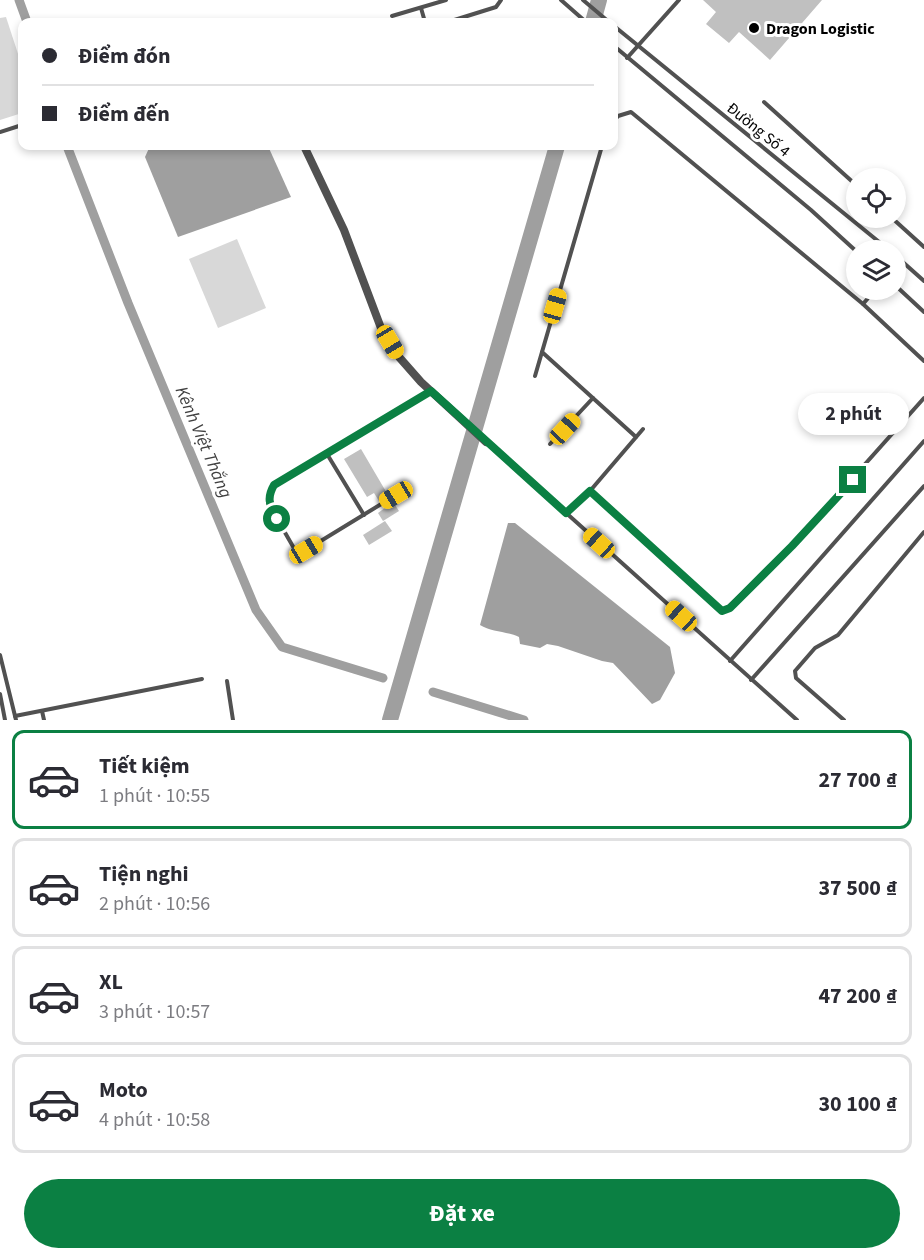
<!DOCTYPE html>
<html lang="vi">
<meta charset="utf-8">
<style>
:root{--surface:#fff;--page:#f2f2f3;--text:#2b2b33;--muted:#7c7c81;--line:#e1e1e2;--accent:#0b8043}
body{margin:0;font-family:"Source Sans 3",sans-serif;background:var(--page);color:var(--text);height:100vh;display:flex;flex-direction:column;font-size:22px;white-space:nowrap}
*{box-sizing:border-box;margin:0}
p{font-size:20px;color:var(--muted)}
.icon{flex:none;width:33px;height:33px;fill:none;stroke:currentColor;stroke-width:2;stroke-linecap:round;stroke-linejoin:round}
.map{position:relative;height:720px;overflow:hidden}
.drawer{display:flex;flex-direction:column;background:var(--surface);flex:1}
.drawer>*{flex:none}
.guide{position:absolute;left:18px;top:18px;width:600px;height:132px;border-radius:12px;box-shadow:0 3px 9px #0003;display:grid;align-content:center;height:132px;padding:0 24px;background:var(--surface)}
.fabs{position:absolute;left:846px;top:168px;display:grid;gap:12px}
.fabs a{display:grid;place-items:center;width:60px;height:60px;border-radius:50%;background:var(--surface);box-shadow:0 3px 9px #0003;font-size:30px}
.end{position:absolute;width:27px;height:27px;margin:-14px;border:8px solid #0b8043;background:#fff;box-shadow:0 0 0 3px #fff}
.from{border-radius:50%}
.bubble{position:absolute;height:42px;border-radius:21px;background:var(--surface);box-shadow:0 3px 9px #0003;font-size:20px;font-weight:700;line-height:42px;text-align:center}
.car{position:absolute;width:18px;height:36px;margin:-18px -9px;border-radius:8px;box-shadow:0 0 4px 2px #0007;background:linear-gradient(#f5c518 24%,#345 0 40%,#f5c518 0 76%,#345 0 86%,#f5c518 0)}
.guide b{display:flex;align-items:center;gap:21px;height:57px;font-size:22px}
.guide b+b{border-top:2px solid var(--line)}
.guide i{width:15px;height:15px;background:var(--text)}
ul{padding:10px 0 0;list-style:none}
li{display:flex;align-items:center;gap:18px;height:99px;margin:0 12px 9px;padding:0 12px;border:3px solid var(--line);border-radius:12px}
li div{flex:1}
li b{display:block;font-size:22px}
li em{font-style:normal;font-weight:700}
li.current{border-color:var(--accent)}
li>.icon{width:54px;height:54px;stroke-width:1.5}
.button{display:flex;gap:12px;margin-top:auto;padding:12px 24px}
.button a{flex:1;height:69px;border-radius:36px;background:var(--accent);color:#fff;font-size:24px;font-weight:700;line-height:69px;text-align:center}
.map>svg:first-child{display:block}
.green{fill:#d8d8d8}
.water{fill:#9f9f9f}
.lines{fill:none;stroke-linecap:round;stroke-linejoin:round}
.canal{stroke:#9f9f9f;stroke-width:9}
.river{stroke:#9f9f9f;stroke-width:16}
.building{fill:#c0c0c0}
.lane{stroke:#515151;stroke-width:4}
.street{stroke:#515151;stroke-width:8}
.route{stroke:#0b8043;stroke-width:8}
.poi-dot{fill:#000;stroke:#fff;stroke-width:2}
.labels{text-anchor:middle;stroke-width:6;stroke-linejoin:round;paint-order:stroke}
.poi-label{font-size:16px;font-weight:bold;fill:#000;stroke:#fff;text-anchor:start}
.street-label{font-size:16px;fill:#000;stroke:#fff}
.water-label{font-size:18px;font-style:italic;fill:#404040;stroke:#fff}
</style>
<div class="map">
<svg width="924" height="720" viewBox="0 0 924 720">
<rect width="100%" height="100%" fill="#fff"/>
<g class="green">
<polygon points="6,17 22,66 22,113 0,120 0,18"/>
<polygon points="237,239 266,308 218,328 189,259"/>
</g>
<g class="water">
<polygon points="150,146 268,146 291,197 178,237 145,157"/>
<path d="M508,523h7l155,124 5,26 -15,27 -8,4 -39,-41 -11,-2 -44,-15 -11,-2 -7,4 -20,-4 -1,-7c-13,-6 -28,-5 -39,-12z"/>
</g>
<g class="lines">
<g class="canal">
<polyline points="19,0 27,22"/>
<polyline points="67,146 128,303 256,610 282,647 383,678"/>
<polyline points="433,692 524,720"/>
</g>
<g class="river">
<polyline points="593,22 599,0"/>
<polyline points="390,720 557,146"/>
</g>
</g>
<g class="building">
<polygon points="703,0 822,0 770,60 739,32 729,43 706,24 716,12"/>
<polygon points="361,449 388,495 379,501 374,493 367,497 344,459"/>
<polygon points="393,502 399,511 383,521 378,513"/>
<polygon points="385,521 392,531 369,545 363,535"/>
</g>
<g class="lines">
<g class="lane">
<polyline points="561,0 586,22"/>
<polyline points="583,0 609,22"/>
<polyline points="421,8 425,22"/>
<polyline points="392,16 446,0"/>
<polyline points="448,22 496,7 501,0"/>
<polyline points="614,26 889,250"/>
<polyline points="614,46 811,210 856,251"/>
<polyline points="627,58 679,0"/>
<polyline points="764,102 856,185"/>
<polyline points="614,121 618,116 631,112 863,304 924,361"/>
<polyline points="0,132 22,125"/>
<polyline points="892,218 924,247"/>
<polyline points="896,256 924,281"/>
<polyline points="896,265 901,260"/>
<polyline points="896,286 924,312"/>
<polyline points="863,304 875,290"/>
<polyline points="542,352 636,437"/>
<polyline points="535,376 602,146"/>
<polyline points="487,442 797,720"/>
<polyline points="550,444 593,398"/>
<polyline points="327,454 364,515"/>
<polyline points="590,491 717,608 725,610 792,546 924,398"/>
<polyline points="396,495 306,550 299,552 295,550 268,503 269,494 274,485 431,391"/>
<polyline points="566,513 590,491 643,429"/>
<polyline points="0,655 16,720"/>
<polyline points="730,661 924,441"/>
<polyline points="751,680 924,486"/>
<polyline points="227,681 233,720"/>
<polyline points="0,694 5,720"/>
<polyline points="42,711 44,720"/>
<polyline points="15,716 202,679"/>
<polyline points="844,720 796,678 795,671 815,648 838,635 924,532"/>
</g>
<polyline class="street" points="304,146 344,230 381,328 399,357 421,382 486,442"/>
</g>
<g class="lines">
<path class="route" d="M277,519c-7,-14 -11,-20 -3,-34l157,-94 135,122 24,-22 132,120 8,-3 62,-62 61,-66"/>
</g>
<circle class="poi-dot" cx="754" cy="28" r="6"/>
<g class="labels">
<g class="poi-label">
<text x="766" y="34">Dragon Logistic</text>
</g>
<g class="street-label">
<text transform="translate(759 129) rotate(39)" y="6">Đường Số 4</text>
</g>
<g class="water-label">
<text transform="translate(204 442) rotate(67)" y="6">Kênh Việt Thắng</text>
</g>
</g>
</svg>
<div class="fabs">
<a><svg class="icon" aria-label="locate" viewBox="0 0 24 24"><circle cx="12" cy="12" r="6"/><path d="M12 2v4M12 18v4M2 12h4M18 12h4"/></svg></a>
<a><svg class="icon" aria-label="layers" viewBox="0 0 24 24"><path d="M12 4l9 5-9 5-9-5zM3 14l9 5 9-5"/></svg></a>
</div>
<i class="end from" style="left:277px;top:519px"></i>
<i class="end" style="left:853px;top:480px"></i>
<div class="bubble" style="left:798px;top:393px;width:111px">2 phút</div>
<i class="car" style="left:555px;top:306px;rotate:16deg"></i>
<i class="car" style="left:390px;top:342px;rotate:149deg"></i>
<i class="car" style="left:565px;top:429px;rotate:43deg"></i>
<i class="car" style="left:396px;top:495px;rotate:239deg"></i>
<i class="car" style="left:599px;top:543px;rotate:312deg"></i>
<i class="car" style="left:306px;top:550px;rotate:59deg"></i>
<i class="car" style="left:681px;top:616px;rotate:312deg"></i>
<div class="guide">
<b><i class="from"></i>Điểm đón</b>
<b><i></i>Điểm đến</b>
</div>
</div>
<section class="drawer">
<ul>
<li class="current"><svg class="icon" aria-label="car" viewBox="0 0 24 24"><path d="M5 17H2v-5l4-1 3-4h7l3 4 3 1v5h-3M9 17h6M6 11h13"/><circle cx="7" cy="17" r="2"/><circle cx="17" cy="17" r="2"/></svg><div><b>Tiết kiệm</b><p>1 phút · 10:55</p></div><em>27 700 ₫</em></li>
<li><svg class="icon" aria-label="car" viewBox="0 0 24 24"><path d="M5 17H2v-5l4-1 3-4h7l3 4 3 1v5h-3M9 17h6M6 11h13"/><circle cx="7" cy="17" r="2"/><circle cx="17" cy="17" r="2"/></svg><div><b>Tiện nghi</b><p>2 phút · 10:56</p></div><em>37 500 ₫</em></li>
<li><svg class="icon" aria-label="car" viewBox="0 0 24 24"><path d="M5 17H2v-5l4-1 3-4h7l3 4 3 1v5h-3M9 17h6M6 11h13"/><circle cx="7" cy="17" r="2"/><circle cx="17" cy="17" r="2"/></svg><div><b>XL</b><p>3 phút · 10:57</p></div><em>47 200 ₫</em></li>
<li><svg class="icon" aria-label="car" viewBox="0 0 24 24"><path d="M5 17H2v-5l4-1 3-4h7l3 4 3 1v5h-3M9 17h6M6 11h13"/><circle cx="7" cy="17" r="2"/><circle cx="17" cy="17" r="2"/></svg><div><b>Moto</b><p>4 phút · 10:58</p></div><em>30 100 ₫</em></li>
</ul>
<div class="button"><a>Đặt xe</a></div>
</section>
